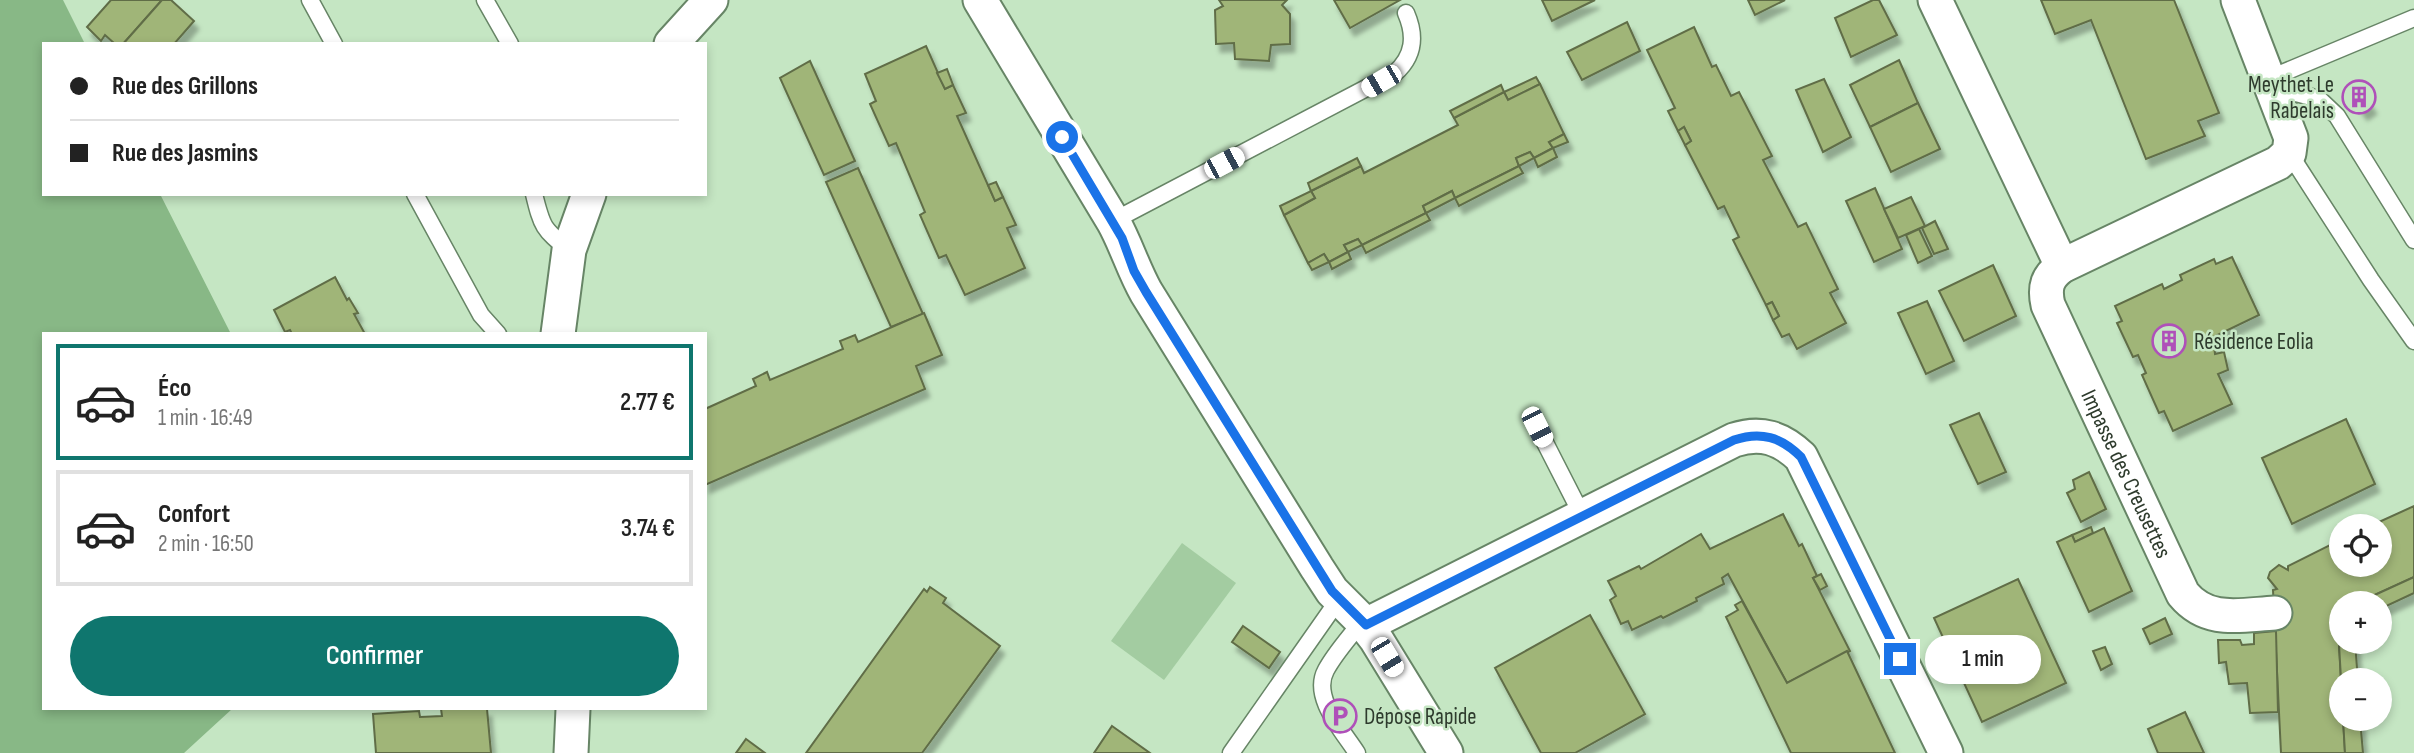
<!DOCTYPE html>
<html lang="fr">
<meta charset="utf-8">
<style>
:root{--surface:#fff;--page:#f2f2f2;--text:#222;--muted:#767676;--line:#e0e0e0;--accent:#0f766e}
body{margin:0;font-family:"Sofia Sans Condensed",sans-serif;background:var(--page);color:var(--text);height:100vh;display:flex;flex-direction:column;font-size:26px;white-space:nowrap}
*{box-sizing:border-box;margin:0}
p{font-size:23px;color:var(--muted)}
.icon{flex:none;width:38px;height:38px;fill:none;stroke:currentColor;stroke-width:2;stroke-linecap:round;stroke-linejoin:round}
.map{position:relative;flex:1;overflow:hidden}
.details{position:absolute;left:42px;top:332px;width:665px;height:378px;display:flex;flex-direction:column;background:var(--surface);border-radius:0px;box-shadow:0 4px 10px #0003}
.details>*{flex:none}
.top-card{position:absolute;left:42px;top:42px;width:665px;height:154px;border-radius:0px;box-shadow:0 4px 10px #0003;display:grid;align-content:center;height:154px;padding:0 28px;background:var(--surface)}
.controls{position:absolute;left:2329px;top:514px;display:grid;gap:14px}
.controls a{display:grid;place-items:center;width:63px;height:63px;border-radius:50%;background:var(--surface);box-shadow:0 4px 10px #0003;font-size:35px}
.end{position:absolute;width:32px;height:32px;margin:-16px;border:9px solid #1a73e8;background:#fff;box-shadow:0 0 0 4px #fff}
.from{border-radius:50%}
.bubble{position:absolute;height:49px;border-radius:24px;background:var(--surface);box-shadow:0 4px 10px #0003;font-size:23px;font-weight:600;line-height:49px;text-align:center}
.car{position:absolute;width:21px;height:42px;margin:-21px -10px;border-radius:9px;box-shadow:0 0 5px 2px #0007;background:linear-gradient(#fff 24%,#345 0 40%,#fff 0 76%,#345 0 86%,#fff 0)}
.top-card b{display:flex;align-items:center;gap:24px;height:66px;font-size:26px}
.top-card b+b{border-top:2px solid var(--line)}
.top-card i{width:18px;height:18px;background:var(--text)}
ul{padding:12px 0 0;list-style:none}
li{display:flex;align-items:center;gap:21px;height:116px;margin:0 14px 10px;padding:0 14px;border:4px solid var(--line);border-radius:0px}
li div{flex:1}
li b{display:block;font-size:26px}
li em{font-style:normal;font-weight:600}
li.active{border-color:var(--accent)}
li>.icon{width:63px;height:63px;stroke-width:1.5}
.cta{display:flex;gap:14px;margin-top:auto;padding:14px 28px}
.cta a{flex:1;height:80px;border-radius:42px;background:var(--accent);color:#fff;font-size:28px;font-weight:600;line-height:80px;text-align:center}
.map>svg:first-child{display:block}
.green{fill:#a3cca1}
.forest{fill:#88b886}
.building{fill:#a0b578;stroke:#606d47;stroke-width:2;filter:url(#shadow)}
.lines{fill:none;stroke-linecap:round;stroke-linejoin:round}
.lane-casing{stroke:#678566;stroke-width:19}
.street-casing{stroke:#678566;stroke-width:37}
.lane{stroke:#fff;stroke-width:16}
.street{stroke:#fff;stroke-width:33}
.route{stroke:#1a73e8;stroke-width:9}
.labels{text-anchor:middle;stroke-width:5;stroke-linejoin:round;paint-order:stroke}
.poi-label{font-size:23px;fill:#2e3b2d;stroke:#c5e6c3;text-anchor:start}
.street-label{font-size:23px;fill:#2e3b2d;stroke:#c5e6c3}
</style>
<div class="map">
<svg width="2414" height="753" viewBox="0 0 2414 753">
<defs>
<filter id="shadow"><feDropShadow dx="4.5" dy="8" stdDeviation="2" flood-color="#0004"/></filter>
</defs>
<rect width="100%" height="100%" fill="#c5e6c3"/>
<polygon class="green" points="1182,543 1236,583 1164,680 1111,641"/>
<polygon class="forest" points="0,0 63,0 85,44 44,44 44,194 160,194 231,334 44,334 44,709 232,709 184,753 0,753"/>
<g class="building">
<polygon points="111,0 162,0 123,44 115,44 105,35 101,41 87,27"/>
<polygon points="162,0 171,0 194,21 174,44 123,44"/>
<polygon points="1219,0 1287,0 1282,5 1290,14 1290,44 1271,45 1269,61 1235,59 1234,43 1216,44 1215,10 1223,6"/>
<polygon points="1334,0 1400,0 1350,28"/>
<polygon points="1542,0 1595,0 1552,21"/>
<polygon points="1748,0 1785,0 1755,15"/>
<polygon points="1873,0 1879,0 1897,35 1851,57 1835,18"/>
<polygon points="2041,0 2174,0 2219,113 2198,121 2205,136 2146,159 2091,20 2055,34"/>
<polygon points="1627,22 1640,51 1582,80 1567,52"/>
<polygon points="1694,27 1712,67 1716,65 1731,96 1739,92 1772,156 1763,160 1798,227 1806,223 1838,289 1830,293 1846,323 1797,349 1789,334 1782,337 1773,320 1779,316 1772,302 1766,305 1733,240 1739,237 1724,206 1718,209 1685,145 1691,141 1684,127 1678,131 1668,111 1675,108 1647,50"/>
<polygon points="926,46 945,89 953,85 966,113 957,116 995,201 1003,197 1016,225 1007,228 1025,268 965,295 946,255 939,258 920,215 925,212 896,143 889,146 870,104 876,101 865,74"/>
<polygon points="1899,60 1918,103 1870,127 1850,85"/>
<polygon points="810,61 855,161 824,175 780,78"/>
<polygon points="947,69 953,85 945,89 937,73"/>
<polygon points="1536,77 1540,84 1508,100 1504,92"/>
<polygon points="1824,79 1851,137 1823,152 1796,90"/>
<polygon points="1540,84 1564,134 1549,142 1553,148 1534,158 1530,152 1516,158 1519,166 1455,198 1452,191 1423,206 1426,213 1362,245 1358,239 1344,245 1348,252 1329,262 1324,254 1308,263 1284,215 1315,198 1311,191 1361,166 1364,173 1458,125 1454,118 1504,92 1508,100"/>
<polygon points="1501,85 1504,92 1454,118 1450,111"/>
<polygon points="2359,88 2372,106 2363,112 2350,93"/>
<polygon points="1918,103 1940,149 1891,172 1870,127"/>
<polygon points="1684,127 1691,141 1685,145 1678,131"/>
<polygon points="1564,134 1568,142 1553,148 1549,142"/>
<polygon points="1553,148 1557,157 1538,167 1534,158"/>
<polygon points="1530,152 1534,158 1519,166 1516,158"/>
<polygon points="1357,158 1361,166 1311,191 1308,183"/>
<polygon points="1519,166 1523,173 1459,206 1455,198"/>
<polygon points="858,168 923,314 891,327 826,182"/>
<polygon points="996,182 1003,197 995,201 988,185"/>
<polygon points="1875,188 1902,249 1874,262 1846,201"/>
<polygon points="1311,191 1315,198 1284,215 1280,206"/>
<polygon points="1452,191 1455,198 1426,213 1423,206"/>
<polygon points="1911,197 1925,226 1898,238 1884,209"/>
<polygon points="1426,213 1430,220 1366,253 1362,245"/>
<polygon points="1935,221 1948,249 1934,254 1922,228"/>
<polygon points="1919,229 1932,256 1918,263 1906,235"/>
<polygon points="1358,239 1362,245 1348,252 1344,245"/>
<polygon points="1348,252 1351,259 1332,269 1329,262"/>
<polygon points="1324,254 1329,262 1312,270 1308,263"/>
<polygon points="2232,257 2259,315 2213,337 2215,354 2224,352 2228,370 2218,374 2232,404 2173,431 2164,411 2159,413 2142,375 2146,373 2138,355 2133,357 2117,323 2122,321 2115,306 2162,284 2164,289 2182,280 2180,275 2214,259 2216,264"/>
<polygon points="1993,265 2016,316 1964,341 1939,291"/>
<polygon points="335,277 347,300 349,298 358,313 354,314 365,334 292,334 290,330 285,332 274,310"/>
<polygon points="1927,301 1954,361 1926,374 1898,313"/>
<polygon points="1772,302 1779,316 1773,320 1766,305"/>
<polygon points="924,313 942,355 916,366 925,389 705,485 705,409 756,386 753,379 767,372 770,380 843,349 840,341 855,335 858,342"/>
<polygon points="1979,413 2006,472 1978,484 1950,425"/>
<polygon points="2346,419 2375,484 2292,524 2262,458"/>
<polygon points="2089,472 2106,509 2081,522 2067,493 2075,489 2073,480"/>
<polygon points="2414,506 2414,577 2355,604 2342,604 2342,621 2338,627 2345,753 2281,753 2273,590 2277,589 2268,578 2270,572 2279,565 2288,570 2288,566 2342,539 2342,565 2380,565 2380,527 2368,527"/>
<polygon points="1783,514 1799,546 1802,544 1817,576 1813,578 1850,651 1787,683 1728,574 1722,578 1724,584 1696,598 1697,601 1663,618 1661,616 1632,630 1628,621 1621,624 1610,600 1616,596 1608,581 1639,566 1641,569 1701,534 1710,549"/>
<polygon points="2091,527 2093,533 2075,542 2072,535"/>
<polygon points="2104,528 2132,591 2089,612 2057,542 2072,535 2075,542"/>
<polygon points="1821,574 1827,586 1820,590 1813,578"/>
<polygon points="2414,577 2414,593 2380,609 2380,604 2355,604"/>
<polygon points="2018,579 2066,683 1982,722 1934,618"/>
<polygon points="930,587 946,598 943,603 1000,646 922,753 806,753 924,589 927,592"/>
<polygon points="1742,601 1787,683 1847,651 1895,753 1791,753 1726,617 1738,610 1735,605"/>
<polygon points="1590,615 1645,714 1575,753 1541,753 1495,668"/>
<polygon points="2165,618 2172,634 2150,644 2143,629"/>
<polygon points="2342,621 2342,642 2355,642 2358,681 2342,681 2342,696 2338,627"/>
<polygon points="1243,626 1280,652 1269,668 1232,642"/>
<polygon points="2276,631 2278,712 2250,713 2247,683 2229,684 2226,662 2219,663 2218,640 2240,640 2242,645 2254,644 2254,633"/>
<polygon points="2105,647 2112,664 2101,670 2093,651"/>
<polygon points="441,709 487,709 491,753 376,753 373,714 419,711 420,717 442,716"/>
<polygon points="2185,712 2204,753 2158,753 2148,729"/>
<polygon points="2343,719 2360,719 2363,753 2345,753"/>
<polygon points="1112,726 1150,753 1094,753"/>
<polygon points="746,739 765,753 736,753"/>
</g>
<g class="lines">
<defs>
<g id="lane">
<polyline points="310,0 334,44"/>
<polyline points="485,0 510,44"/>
<polyline points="2268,79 2414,18"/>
<polyline points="2274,95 2296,93 2319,99 2337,116 2414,240"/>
<polyline points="2289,153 2371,280 2414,341"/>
<polyline points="415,194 481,315 498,334"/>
<path d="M534,194c8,33 9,35 35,56"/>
<path d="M1113,221l282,-148c19,-17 21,-37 11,-60"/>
<polyline points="1537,427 1583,517"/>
<polyline points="1231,753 1339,599"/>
<path d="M1357,753c-14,-22 -46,-56 -31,-83 9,-17 24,-33 36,-49"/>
</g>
<g id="street">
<path d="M980,0l133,221c13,23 20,48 33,71l171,276 15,23 30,30 14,18 70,114"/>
<polyline points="1935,0 2062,266"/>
<path id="s1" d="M2238,0l53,138 -2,15 -11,10 -216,103c-15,11 -18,21 -14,39l135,289c25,30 57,21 92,19"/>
<polyline points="671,44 711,0"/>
<polyline points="558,334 569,250 589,194"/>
<path d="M1366,625l368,-185c27,-9 47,-2 67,17l145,296"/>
<polyline points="571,753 573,709"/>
</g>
</defs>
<use href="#lane" class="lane-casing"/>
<use href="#street" class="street-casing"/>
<use href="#lane" class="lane"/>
<use href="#street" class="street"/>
</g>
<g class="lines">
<path class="route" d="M1062,137l60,101 12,33 12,21 186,299 34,34 368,-185c27,-9 47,-3 67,17l99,202"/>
</g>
<defs>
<symbol id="building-ring" viewBox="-11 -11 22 22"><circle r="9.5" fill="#c5e6c3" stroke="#af50b9" stroke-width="1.5"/><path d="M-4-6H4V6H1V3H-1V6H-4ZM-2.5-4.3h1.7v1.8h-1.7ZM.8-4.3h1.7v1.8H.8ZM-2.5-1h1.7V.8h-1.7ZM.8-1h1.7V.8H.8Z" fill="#af50b9"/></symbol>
<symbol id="parking-ring" viewBox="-11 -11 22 22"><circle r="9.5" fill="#c5e6c3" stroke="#af50b9" stroke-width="1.5"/><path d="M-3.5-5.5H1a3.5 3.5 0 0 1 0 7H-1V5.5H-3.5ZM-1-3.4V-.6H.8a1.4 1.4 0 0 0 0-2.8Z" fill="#af50b9"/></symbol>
</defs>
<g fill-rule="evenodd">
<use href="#building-ring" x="2340" y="78" width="38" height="38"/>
<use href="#building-ring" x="2150" y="322" width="38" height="38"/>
<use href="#parking-ring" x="1321" y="697" width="38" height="38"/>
</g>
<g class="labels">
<g class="poi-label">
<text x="2334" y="92" text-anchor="end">Meythet Le<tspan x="2334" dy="26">Rabelais</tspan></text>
<text x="2194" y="349">Résidence Eolia</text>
<text x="1364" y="724">Dépose Rapide</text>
</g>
<g class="street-label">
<text dy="8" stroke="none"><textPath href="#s1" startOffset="648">Impasse des Creusettes</textPath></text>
</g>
</g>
</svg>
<div class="controls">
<a><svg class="icon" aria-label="locate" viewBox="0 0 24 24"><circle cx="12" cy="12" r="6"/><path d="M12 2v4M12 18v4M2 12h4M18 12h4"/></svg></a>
<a>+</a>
<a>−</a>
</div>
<i class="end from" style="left:1062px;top:137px"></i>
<i class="end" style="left:1900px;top:659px"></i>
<div class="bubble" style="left:1925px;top:635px;width:116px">1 min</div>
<i class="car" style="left:1381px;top:81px;rotate:240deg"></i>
<i class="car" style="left:1224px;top:163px;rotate:62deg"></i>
<i class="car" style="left:1537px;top:427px;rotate:153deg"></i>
<i class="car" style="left:1387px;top:657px;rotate:149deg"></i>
<div class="top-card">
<b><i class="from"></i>Rue des Grillons</b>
<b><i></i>Rue des Jasmins</b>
</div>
<section class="details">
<ul>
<li class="active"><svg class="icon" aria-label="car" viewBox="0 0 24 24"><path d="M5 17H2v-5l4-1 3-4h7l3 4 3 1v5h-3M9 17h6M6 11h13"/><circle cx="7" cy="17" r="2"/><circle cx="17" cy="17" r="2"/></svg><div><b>Éco</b><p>1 min · 16:49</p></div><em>2.77 €</em></li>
<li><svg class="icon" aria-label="car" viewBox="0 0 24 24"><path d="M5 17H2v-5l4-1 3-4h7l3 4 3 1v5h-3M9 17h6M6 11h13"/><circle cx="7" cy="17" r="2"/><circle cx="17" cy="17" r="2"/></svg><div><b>Confort</b><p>2 min · 16:50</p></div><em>3.74 €</em></li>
</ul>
<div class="cta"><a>Confirmer</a></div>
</section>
</div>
